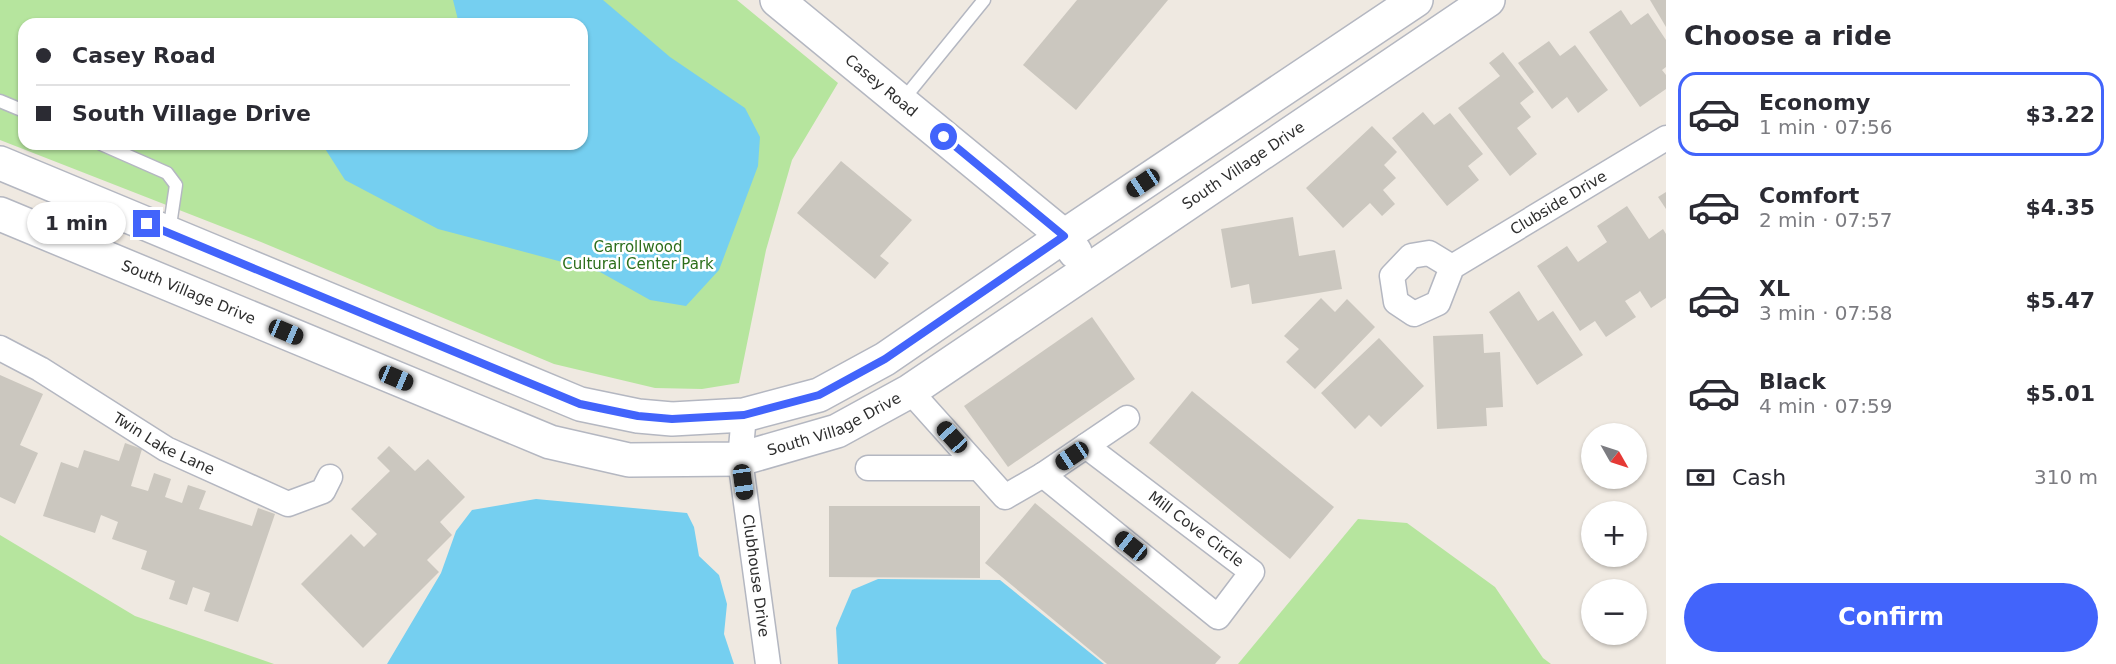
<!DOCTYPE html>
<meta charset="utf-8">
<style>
:root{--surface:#fff;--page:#f2f2f3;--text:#2b2b33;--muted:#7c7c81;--line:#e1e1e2;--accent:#4264fb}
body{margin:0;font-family:"DejaVu Sans",sans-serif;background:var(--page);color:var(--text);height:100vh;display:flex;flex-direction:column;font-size:22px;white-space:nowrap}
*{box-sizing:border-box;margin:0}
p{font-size:20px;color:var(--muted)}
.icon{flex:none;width:33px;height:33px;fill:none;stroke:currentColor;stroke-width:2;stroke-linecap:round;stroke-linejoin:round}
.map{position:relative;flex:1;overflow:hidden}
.sheet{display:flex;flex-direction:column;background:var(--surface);width:450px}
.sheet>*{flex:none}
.banner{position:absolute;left:18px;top:18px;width:570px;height:132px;border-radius:18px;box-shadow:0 2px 4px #0004;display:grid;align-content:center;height:132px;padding:0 18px;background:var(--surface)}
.needle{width:39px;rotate:129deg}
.fabs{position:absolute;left:1581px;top:423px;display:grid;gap:12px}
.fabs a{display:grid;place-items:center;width:66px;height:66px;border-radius:50%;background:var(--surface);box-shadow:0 2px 4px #0004;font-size:30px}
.end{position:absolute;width:27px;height:27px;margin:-14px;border:8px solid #4264fb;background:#fff;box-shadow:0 0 0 3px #fff}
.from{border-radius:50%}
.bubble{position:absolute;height:42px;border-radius:21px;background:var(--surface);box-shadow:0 2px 4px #0004;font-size:20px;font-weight:800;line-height:42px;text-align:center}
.car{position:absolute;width:18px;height:36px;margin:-18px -9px;border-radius:8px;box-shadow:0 0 4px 2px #0007;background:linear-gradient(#222 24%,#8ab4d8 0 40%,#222 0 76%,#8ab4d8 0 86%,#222 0)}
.banner b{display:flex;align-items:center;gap:21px;height:57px;font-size:22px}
.banner b+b{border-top:2px solid var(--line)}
.banner i{width:15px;height:15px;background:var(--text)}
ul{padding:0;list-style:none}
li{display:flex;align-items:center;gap:18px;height:84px;margin:0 12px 9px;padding:0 6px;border:3px solid transparent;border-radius:18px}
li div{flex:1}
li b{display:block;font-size:22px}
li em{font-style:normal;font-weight:800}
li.current{border-color:var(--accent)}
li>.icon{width:54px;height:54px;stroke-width:1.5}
h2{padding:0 18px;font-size:27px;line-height:72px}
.pay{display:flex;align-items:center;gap:15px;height:66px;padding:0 18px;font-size:22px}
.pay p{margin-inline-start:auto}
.primary-button{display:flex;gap:12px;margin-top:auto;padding:12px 18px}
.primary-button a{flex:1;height:69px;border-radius:36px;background:var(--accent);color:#fff;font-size:24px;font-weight:800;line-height:69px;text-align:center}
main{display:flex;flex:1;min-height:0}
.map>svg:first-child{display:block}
.green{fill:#b6e59e;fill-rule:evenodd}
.water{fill:#75cff0}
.building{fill:#cbc7bf}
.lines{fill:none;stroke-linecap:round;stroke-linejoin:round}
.lane-casing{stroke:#b4b7c1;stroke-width:15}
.street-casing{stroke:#b4b7c1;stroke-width:27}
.secondary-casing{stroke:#b4b7c1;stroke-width:36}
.lane{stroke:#fff;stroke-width:12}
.street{stroke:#fff;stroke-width:24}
.secondary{stroke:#fff;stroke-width:33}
.route{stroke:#4264fb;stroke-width:8}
.labels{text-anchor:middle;stroke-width:5;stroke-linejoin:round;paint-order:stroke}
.street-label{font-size:15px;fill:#2e2e2e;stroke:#fff}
.park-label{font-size:15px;fill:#2c6e1b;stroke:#fff}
</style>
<main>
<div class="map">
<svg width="1666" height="664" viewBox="0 0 1666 664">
<rect width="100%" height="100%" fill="#efe9e1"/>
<g class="green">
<path d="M0,0h737l101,83 -46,77 -26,90 -27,133 -37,6 -47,-1 -101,-24 -293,-122 -261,-102zM24,24h558v120h-558z"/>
<polygon points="1358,519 1407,523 1495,587 1543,658 1551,664 1238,664"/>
<polygon points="0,535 135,616 274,664 0,664"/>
</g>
<g class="water">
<polygon points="453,0 603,0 670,57 745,108 760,137 758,166 719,270 686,306 650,300 600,272 438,229 345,180 322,144 582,144 582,24 459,24"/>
<polygon points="536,499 687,513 694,527 699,556 719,575 727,604 724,634 734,664 387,664 441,573 456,531 472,510"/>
<polygon points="878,579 1000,580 1104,664 838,664 836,628 852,590"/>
</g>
<g class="building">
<polygon points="1077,0 1168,0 1076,110 1023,65"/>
<polygon points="1650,0 1666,0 1666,27"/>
<polygon points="1621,10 1631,25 1648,13 1666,40 1666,67 1662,70 1666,75 1666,89 1640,107 1589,32"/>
<polygon points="1549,41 1560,56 1575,45 1608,90 1578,113 1567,97 1552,109 1518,63"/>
<polygon points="1503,52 1534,92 1520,103 1531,117 1517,128 1537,154 1510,176 1458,108 1500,76 1489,63"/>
<polygon points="1423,112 1434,125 1450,113 1483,154 1468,166 1479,180 1447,206 1392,138"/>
<polygon points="1372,126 1397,152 1384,165 1396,178 1383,190 1395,204 1382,216 1370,203 1343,228 1306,188"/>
<polygon points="841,161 912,220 880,256 889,263 875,279 797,213"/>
<polygon points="1666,192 1666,209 1658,197"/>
<polygon points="1627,206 1649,239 1663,229 1666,234 1666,298 1651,308 1640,291 1638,293 1625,301 1636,317 1606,337 1595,321 1580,331 1537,266 1567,246 1578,262 1607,242 1597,226"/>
<polygon points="1293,217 1299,256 1335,250 1342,289 1252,304 1249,284 1231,288 1221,229"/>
<polygon points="1519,291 1538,321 1553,311 1583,355 1537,385 1489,312"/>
<polygon points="1321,298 1335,312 1347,299 1375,327 1315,389 1286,362 1299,349 1284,336"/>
<polygon points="1092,317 1135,379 1008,467 964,406"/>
<polygon points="1483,334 1484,353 1500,352 1503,407 1486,408 1487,426 1437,429 1433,336"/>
<polygon points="1379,338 1424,386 1381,427 1369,415 1355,429 1321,393"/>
<polygon points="0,375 43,394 20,445 38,453 15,504 0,497"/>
<polygon points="1192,391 1334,507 1290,559 1149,443"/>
<polygon points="125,443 142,449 131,486 148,491 154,473 171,479 165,497 182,503 188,485 206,491 199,509 215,514 252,526 258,508 275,514 238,622 204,611 210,593 193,587 187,605 169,599 175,581 141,569 147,551 112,539 118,522 101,515 95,533 43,516 61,462 78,468 84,450 119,461"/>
<polygon points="389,446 415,471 428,459 465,497 440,522 452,535 427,560 439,572 363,648 301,584 351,534 364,547 377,534 351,509 390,471 377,458"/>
<polygon points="1035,503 1221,657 1215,664 1107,664 985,563"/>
<polygon points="829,506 980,506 980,578 829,577"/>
</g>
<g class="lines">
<defs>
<g id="lane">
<polyline points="0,101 24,111"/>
<polyline points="902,101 984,0"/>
<polyline points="101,144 167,173 176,185 169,232"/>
</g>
<g id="street">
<path id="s1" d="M1452,267l-23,-14 -18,3 -19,20 4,26 18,12 24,-11 14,-36 214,-129"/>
<path id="s2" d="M0,348l40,21 126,80 122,55 35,-13 7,-14"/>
<polyline points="910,391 1005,497 1043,475 1127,418"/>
<path id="s3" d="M744,415l-4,44 28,205"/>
<polyline points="868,468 979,468"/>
<polyline points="1043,475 1218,617 1252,572 1086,446"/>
</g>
<g id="secondary">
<path id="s4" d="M777,0l287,236 11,16"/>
<polyline points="0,163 580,404 638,416 672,419 744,415 819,395 885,359 1064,236 1416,0"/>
<path id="s5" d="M0,214l550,228 79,18 111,-1 97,-28 73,-40 578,-391"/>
</g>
</defs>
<use href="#lane" class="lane-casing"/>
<use href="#street" class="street-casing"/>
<use href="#secondary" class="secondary-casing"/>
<use href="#lane" class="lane"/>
<use href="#street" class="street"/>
<use href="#secondary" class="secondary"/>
</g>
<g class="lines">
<polyline class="route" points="147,224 580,404 638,416 672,419 744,415 819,395 885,359 1064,236 944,137"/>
</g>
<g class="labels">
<g class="street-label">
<text dy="5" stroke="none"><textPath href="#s4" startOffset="135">Casey Road</textPath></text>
<text dy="5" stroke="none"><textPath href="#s5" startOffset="1374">South Village Drive</textPath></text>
<text dy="5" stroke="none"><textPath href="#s1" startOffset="310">Clubside Drive</textPath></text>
<text dy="5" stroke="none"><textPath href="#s5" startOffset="204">South Village Drive</textPath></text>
<text dy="5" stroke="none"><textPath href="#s5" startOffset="888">South Village Drive</textPath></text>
<text dy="5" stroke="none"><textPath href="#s2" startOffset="190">Twin Lake Lane</textPath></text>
<text transform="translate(1196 529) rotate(37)" y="5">Mill Cove Circle</text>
<text dy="5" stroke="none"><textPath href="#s3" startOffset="162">Clubhouse Drive</textPath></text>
</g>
<g class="park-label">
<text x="638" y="252">Carrollwood<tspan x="638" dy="17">Cultural Center Park</tspan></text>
</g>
</g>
</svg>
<div class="fabs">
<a><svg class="needle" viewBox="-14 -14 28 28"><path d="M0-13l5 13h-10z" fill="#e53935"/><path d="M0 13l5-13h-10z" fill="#7c7c81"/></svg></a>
<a>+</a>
<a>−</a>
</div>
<i class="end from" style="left:944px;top:137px"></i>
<i class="end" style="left:147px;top:224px"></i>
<div class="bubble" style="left:27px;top:202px;width:99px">1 min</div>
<i class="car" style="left:1143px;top:183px;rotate:236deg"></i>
<i class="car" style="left:286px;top:332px;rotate:113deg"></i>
<i class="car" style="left:396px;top:378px;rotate:113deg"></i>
<i class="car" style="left:952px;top:437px;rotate:318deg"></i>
<i class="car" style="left:1072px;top:456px;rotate:236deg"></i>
<i class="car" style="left:743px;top:482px;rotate:172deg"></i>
<i class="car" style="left:1131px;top:546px;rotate:309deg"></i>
<div class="banner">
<b><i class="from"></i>Casey Road</b>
<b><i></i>South Village Drive</b>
</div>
</div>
<section class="sheet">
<h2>Choose a ride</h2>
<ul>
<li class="current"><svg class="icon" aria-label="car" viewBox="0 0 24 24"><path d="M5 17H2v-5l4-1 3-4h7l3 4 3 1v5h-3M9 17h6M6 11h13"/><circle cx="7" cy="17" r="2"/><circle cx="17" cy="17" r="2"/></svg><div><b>Economy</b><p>1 min · 07:56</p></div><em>$3.22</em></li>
<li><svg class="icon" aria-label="car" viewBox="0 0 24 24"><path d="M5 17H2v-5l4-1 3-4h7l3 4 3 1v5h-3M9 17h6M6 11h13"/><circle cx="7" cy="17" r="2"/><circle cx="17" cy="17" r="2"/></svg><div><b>Comfort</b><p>2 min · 07:57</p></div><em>$4.35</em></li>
<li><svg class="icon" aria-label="car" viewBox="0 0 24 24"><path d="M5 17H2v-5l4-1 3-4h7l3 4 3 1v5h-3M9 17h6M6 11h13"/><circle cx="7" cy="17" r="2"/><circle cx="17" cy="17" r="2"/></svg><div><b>XL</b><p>3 min · 07:58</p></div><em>$5.47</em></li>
<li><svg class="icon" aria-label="car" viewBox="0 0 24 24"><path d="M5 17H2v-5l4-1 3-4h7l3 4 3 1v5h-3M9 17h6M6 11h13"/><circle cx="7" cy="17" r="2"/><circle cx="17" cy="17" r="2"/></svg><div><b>Black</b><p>4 min · 07:59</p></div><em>$5.01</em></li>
</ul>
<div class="pay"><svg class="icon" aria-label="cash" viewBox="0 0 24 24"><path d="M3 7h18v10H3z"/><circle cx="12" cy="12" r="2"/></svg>Cash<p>310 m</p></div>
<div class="primary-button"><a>Confirm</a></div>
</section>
</main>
